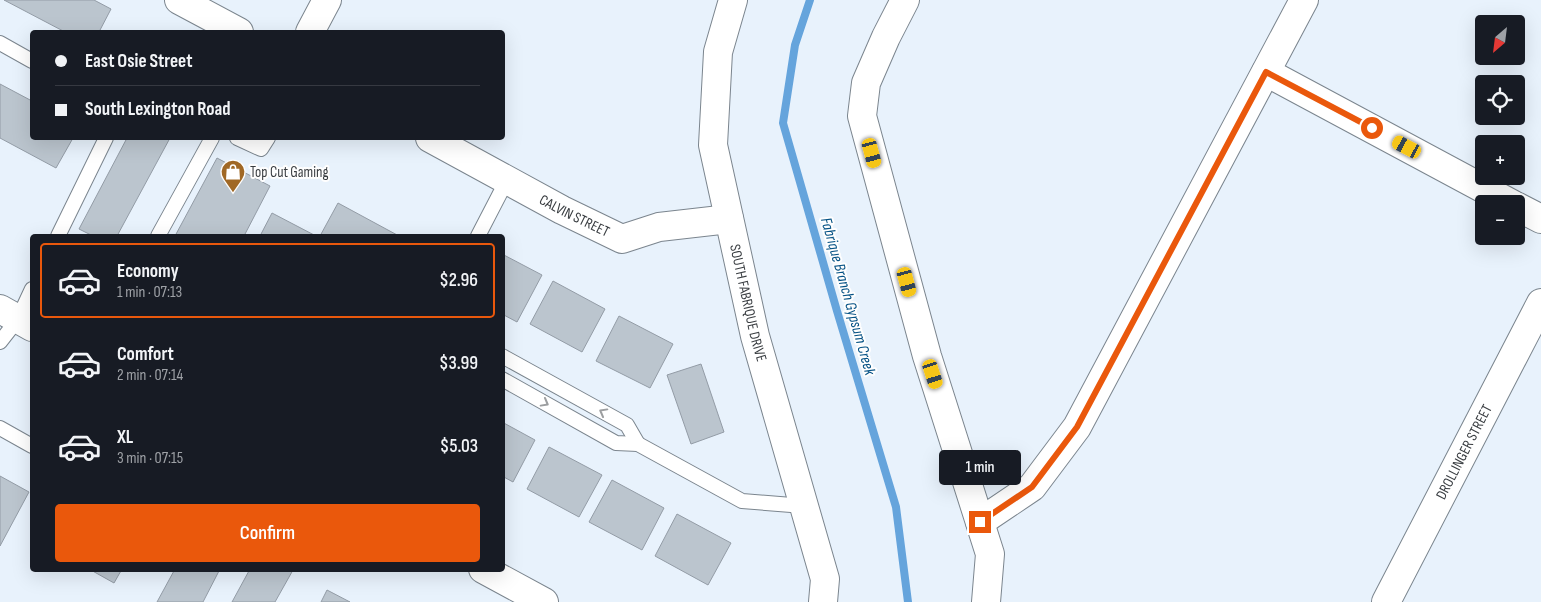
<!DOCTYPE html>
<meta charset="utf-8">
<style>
:root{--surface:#171b24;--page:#242831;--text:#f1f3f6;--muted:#9ea1a6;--line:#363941;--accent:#ea580c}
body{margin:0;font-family:"Sofia Sans Condensed",sans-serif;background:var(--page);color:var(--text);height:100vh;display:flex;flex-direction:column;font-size:19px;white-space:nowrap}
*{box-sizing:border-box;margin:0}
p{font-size:16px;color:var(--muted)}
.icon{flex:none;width:28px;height:28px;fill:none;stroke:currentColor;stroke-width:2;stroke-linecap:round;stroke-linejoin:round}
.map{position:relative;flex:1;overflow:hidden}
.sheet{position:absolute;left:30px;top:234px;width:475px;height:338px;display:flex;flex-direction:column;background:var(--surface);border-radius:5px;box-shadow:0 5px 20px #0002}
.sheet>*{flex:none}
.hud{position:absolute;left:30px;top:30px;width:475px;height:110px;border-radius:5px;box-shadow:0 5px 20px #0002;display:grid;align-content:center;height:110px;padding:0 25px;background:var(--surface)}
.needle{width:32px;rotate:208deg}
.buttons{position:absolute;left:1475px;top:15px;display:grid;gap:10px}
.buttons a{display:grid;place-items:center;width:50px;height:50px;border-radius:5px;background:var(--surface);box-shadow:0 5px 20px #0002;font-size:25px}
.end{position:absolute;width:22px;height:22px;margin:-11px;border:6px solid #ea580c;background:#fff;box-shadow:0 0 0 2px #fff}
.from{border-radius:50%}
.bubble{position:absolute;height:35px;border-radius:5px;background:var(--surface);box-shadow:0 5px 20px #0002;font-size:16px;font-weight:600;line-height:35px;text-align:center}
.car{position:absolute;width:15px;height:30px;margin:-15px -8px;border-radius:6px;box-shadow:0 0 4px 1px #0007;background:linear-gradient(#f5c518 24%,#345 0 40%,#f5c518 0 76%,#345 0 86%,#f5c518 0)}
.hud b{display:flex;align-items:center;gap:18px;height:48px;font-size:19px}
.hud b+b{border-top:1px solid var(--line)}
.hud i{width:12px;height:12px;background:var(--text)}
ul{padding:9px 0 0;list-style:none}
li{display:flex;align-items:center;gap:15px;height:75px;margin:0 10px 8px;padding:0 15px;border:2px solid transparent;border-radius:5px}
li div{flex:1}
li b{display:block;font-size:19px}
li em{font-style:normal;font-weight:600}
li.current{border-color:var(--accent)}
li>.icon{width:45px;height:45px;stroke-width:1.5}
.action{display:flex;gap:10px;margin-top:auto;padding:10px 25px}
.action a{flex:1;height:58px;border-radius:5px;background:var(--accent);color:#fff;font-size:20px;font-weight:600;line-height:58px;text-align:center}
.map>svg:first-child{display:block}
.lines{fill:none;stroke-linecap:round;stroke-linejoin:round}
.stream{stroke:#65a4dc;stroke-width:8}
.building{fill:#bbc5ce;stroke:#939ca6}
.lane-casing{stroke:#7b858e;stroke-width:16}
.street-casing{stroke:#7b858e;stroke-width:30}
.secondary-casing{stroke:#7b858e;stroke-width:30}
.lane{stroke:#fff;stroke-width:14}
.street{stroke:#fff;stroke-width:28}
.secondary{stroke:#fff;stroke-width:28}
.oneway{stroke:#9c9ea0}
.route{stroke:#ea580c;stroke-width:6}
.labels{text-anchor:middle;stroke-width:4;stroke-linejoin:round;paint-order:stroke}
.poi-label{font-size:15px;fill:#393d41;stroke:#fefefe;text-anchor:start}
.street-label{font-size:15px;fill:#393d41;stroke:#fefefe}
.water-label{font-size:16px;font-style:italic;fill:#045184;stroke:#fefefe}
</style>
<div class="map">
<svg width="1541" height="602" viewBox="0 0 1541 602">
<rect width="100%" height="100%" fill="#e8f2fc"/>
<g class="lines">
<polyline class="stream" points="810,0 795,45 783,123 837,311 896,507 908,602"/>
</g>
<g class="building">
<polygon points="4,0 94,0 111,9 99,32 65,32"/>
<polygon points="0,84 32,101 32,138 73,138 56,168 0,138"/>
<polygon points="127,138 170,138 117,236 93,236 79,229"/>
<polygon points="217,158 270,186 244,236 175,236"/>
<polygon points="338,203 399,236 320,236"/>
<polygon points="272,213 316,236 260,236"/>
<polygon points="502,254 542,275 517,322 502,314"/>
<polygon points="553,281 605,309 582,352 530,324"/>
<polygon points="619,316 673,344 650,388 596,361"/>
<polygon points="701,364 724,432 691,444 667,375"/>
<polygon points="502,422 535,440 513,482 502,476"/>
<polygon points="549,447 602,475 579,517 527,489"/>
<polygon points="0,476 29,492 0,546"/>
<polygon points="612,480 664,508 642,550 589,522"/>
<polygon points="677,514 731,543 708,585 655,556"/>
<polygon points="89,569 122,569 114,583"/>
<polygon points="175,569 220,569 203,602 157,602"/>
<polygon points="250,569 291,569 293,570 275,602 232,602"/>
<polygon points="327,590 350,602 321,602"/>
</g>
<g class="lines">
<defs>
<g id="lane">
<polyline points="0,43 32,61"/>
<polyline points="237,138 261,149 268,138"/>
<polyline points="58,236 106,138"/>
<polyline points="158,236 212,138"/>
<polyline points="478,236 507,180"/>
<polyline points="0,342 18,319 32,289"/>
<polyline points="502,356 627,425 638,444"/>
<polyline points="502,379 616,443 638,444 742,501 804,506"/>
<polyline points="0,428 32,446"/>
</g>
<g id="street">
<polyline points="179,0 239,32"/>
<path id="s1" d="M733,0l-15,52 -5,93 42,191 70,243 -2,23"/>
<polyline points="905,0 886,37 866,83 862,116 927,356 990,554 986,602"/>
<polyline points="310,32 327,0"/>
<polyline points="1266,72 1512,204"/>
<path id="s2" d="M430,138l132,72 60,29 37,-12 70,-8"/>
<polyline points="1516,206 1541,219"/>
<polyline points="980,522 1032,487 1077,427 1304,0"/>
<path id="s3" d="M1386,602l155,-299"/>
</g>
<g id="secondary">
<polyline points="0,309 32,327"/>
<polyline points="483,569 544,602"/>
</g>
</defs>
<use href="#lane" class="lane-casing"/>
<use href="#street" class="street-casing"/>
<use href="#secondary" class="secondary-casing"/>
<use href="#lane" class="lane"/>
<use href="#street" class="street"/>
<use href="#secondary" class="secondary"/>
</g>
<defs><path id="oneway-chevron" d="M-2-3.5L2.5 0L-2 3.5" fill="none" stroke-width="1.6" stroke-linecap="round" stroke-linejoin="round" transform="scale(1.25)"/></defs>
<g class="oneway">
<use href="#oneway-chevron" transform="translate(545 403) rotate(29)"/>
<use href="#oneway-chevron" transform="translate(603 412) rotate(-151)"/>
</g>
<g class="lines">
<polyline class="route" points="980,522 1032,487 1077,427 1266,72 1372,128"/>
</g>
<defs>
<symbol id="shop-pin" viewBox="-11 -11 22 30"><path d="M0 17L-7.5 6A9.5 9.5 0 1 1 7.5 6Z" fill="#a06825" stroke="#fefefe"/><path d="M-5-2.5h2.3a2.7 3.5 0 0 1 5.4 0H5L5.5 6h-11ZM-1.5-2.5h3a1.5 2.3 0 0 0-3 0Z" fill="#fff"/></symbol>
</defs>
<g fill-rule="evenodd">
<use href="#shop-pin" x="219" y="158" width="28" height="38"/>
</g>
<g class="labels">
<g class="poi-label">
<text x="250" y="177">Top Cut Gaming</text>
</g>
<g class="street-label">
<text dy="5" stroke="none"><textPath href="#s2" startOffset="164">CALVIN STREET</textPath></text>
<text dy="5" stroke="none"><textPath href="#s1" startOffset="309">SOUTH FABRIQUE DRIVE</textPath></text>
<text dy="5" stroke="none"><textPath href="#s3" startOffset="169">DROLLINGER STREET</textPath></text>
</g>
<g class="water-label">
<text transform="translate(849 296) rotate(74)" y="6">Fabrique Branch Gypsum Creek</text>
</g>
</g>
</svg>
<div class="buttons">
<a><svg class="needle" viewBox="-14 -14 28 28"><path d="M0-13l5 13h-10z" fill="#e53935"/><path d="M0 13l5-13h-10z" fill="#9ea1a6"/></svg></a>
<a><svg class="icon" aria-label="locate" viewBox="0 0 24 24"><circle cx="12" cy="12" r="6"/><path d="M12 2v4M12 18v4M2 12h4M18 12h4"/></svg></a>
<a>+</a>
<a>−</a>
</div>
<i class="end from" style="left:1372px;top:128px"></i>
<i class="end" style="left:980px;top:522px"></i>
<div class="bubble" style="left:939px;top:450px;width:82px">1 min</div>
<i class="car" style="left:1407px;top:147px;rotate:298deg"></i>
<i class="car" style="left:872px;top:153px;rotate:165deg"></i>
<i class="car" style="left:907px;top:282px;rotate:165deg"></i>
<i class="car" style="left:933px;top:374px;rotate:162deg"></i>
<div class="hud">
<b><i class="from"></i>East Osie Street</b>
<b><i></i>South Lexington Road</b>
</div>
<section class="sheet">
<ul>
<li class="current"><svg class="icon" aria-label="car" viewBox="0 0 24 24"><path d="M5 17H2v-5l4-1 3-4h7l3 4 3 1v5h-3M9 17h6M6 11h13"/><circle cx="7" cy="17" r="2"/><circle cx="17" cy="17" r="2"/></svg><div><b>Economy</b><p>1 min · 07:13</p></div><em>$2.96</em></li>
<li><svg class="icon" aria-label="car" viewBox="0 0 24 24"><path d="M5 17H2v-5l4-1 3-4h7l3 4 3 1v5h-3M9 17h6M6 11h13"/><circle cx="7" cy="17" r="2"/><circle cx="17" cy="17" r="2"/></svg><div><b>Comfort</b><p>2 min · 07:14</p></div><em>$3.99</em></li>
<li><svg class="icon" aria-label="car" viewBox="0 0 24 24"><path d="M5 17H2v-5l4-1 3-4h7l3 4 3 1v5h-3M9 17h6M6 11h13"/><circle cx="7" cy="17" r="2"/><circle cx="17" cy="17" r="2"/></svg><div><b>XL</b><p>3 min · 07:15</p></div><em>$5.03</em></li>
</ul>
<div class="action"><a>Confirm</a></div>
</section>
</div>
